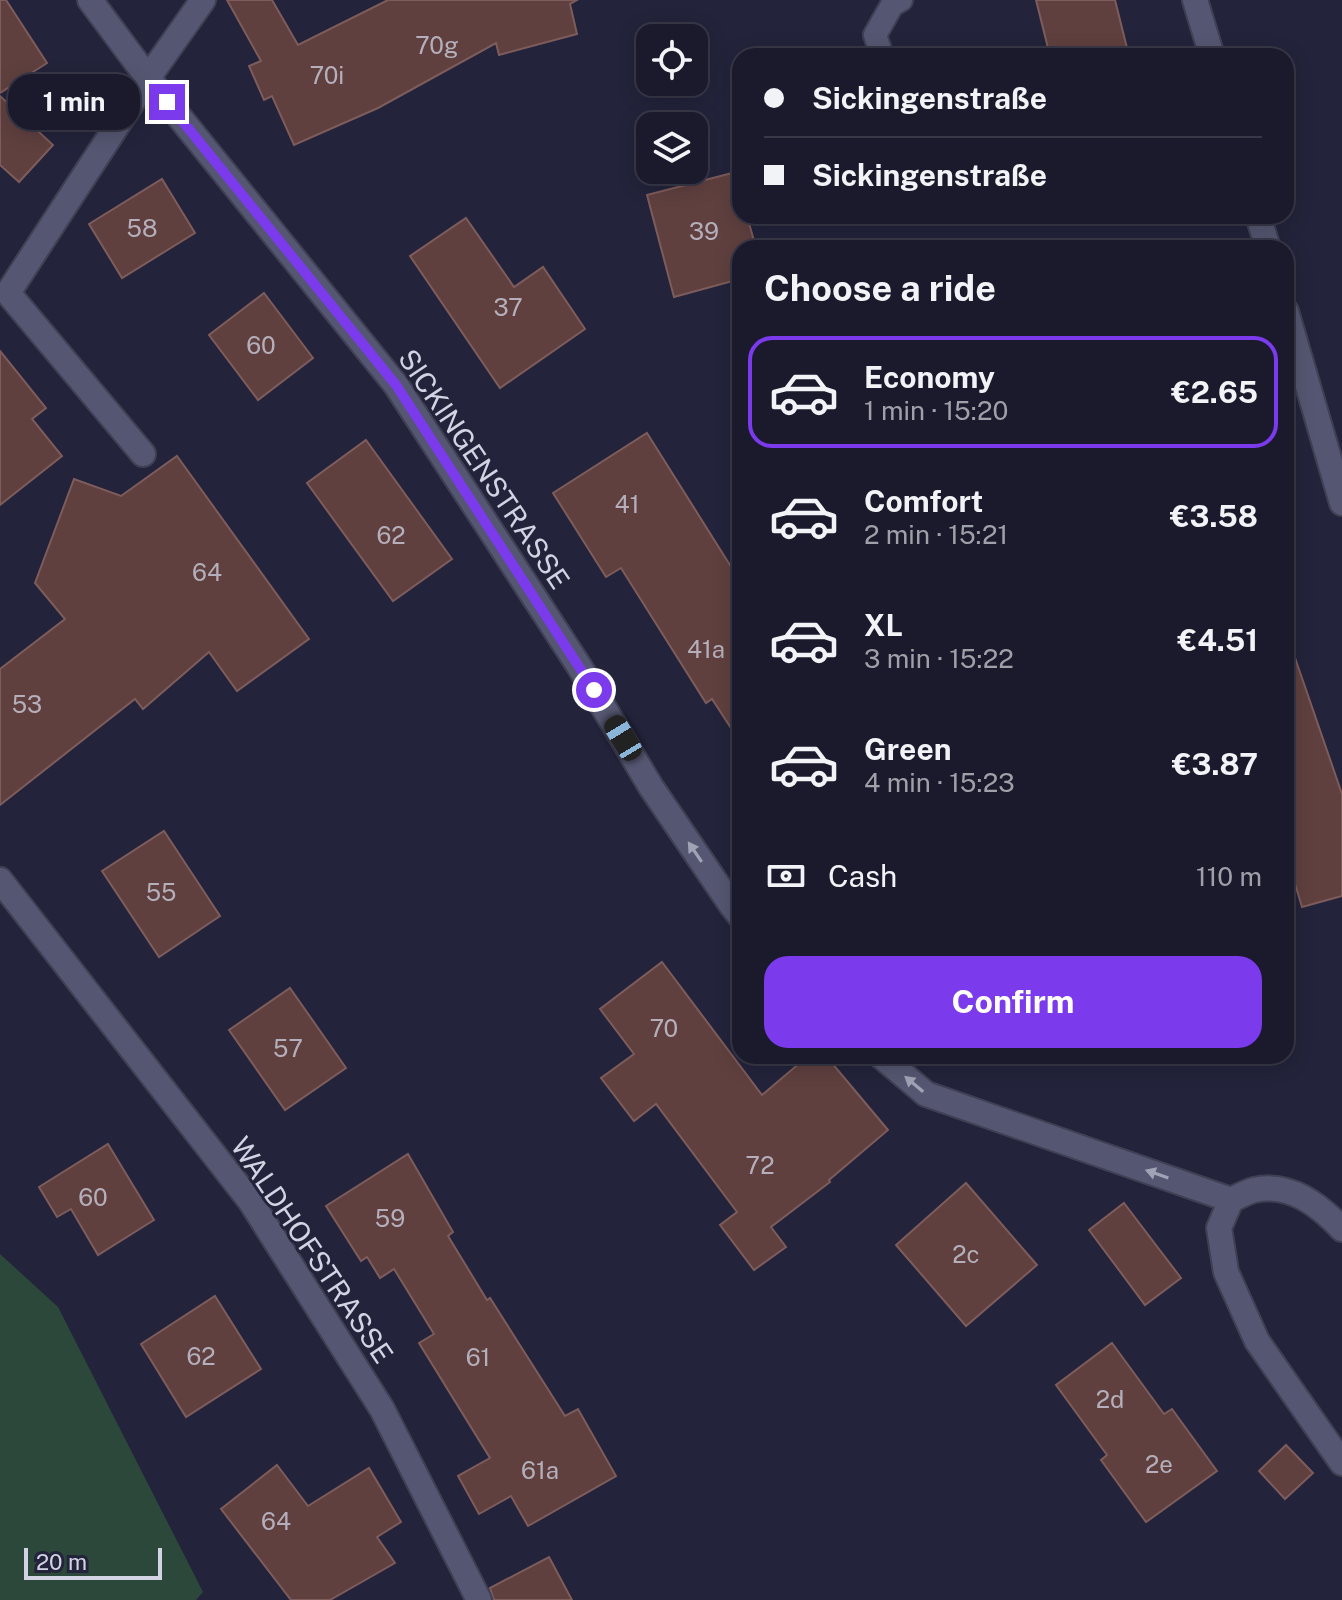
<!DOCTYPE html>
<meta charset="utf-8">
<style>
:root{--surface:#1a1a2c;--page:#272738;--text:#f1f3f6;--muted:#9fa1a9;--line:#383848;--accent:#7c3aed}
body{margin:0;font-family:"Public Sans",sans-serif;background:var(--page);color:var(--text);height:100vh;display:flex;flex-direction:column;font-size:30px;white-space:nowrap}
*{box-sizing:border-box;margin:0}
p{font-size:26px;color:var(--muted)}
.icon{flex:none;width:44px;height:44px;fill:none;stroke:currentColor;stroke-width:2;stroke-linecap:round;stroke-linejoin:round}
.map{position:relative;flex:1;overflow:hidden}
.details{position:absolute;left:732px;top:240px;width:562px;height:824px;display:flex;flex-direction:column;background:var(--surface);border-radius:24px;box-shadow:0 4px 20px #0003,0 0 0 2px var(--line)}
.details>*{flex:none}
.banner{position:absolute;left:732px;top:48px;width:562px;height:176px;border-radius:24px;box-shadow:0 4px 20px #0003,0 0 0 2px var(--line);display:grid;align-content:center;height:176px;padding:0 32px;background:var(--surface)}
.tools{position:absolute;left:636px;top:24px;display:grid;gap:16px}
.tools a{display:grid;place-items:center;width:72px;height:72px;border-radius:16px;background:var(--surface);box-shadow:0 4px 20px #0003,0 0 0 2px var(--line);font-size:40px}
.scale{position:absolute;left:24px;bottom:20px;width:138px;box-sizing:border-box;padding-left:8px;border:4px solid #d2d4e4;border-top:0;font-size:22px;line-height:28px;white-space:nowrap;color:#d2d4e4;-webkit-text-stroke:6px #23233b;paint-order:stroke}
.end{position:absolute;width:36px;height:36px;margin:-18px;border:10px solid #7c3aed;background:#fff;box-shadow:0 0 0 4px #fff}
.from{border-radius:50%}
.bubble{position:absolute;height:56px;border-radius:24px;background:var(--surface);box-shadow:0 4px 20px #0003,0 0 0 2px var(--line);font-size:26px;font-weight:700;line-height:56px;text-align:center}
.car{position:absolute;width:24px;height:48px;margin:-24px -12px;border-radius:10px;box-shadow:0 0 6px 2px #0007;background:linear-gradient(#222 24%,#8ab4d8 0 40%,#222 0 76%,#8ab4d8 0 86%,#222 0)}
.banner b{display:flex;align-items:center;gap:28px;height:76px;font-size:30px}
.banner b+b{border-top:2px solid var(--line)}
.banner i{width:20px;height:20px;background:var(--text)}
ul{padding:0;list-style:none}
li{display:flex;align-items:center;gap:24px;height:112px;margin:0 16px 12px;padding:0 16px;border:4px solid transparent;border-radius:24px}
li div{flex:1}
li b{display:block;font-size:30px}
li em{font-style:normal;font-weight:700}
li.selected{border-color:var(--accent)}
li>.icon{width:72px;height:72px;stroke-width:1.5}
h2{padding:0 32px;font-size:36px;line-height:96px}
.pay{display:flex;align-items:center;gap:20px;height:88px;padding:0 32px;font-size:30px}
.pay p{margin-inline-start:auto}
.cta{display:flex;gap:16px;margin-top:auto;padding:16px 32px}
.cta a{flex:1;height:92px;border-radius:24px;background:var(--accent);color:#fff;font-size:32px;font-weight:700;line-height:92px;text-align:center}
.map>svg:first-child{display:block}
.green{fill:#2c483b}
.building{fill:#5f403f;stroke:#7d5c5b;stroke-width:2}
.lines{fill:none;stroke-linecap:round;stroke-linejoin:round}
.service-casing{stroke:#3f4054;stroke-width:26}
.minor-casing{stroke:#3f4054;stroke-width:28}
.service{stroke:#555772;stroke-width:22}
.minor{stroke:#555772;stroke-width:24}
.oneway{fill:#a0a2b6}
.route{stroke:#7c3aed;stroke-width:10}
.labels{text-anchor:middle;stroke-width:6;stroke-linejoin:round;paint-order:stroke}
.number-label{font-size:24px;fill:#b5afbb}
.street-label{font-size:28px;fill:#d2d4e4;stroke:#23233b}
</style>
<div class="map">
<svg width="1342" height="1600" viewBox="0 0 1342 1600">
<rect width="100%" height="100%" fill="#23233b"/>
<polygon class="green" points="0,1254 58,1307 203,1592 196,1600 0,1600"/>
<g class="building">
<polygon points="0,0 6,0 47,63 0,93"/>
<polygon points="227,0 272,0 298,45 388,0 577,0 570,4 577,34 499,55 496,43 378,108 294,145 272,96 264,100 249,66 261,61"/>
<polygon points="1036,0 1115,0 1129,56 1050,56"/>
<polygon points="0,96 53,145 19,182 0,165"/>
<polygon points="736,172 740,188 740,216 747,216 756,248 740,248 740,279 674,297 647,195"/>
<polygon points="162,179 195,233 122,278 89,224"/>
<polygon points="466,218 514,287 543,267 585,329 500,388 410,256"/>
<polygon points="264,293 313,358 258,400 209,335"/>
<polygon points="0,351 46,408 32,419 62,456 0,505"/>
<polygon points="647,433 740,581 740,742 712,699 706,703 621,568 606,577 553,493"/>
<polygon points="366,440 452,559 393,601 307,483"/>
<polygon points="177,456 309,639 237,691 209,652 143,709 135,699 0,805 0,669 65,619 35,583 74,479 121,496"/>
<polygon points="1292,649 1342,794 1342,896 1302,907 1286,854 1286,650"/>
<polygon points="164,831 220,916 159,957 102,871"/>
<polygon points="662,962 762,1095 808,1056 826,1056 888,1130 829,1180 830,1182 771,1227 786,1247 754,1270 720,1225 737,1212 656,1104 634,1121 601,1078 634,1054 600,1009"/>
<polygon points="290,988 346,1068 285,1110 229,1030"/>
<polygon points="108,1144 154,1220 98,1255 71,1209 57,1217 39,1187"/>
<polygon points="408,1154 453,1232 448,1236 487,1300 490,1298 565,1416 578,1409 616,1476 528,1526 511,1496 479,1514 458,1476 490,1458 419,1343 434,1334 394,1269 380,1278 367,1257 361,1261 326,1206"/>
<polygon points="966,1183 1037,1265 966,1326 896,1245"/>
<polygon points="1124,1203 1181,1278 1145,1305 1089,1230"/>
<polygon points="215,1296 261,1369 186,1417 141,1344"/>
<polygon points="1112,1343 1164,1414 1172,1409 1217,1471 1146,1522 1101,1460 1107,1455 1056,1385"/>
<polygon points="1286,1445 1313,1473 1285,1499 1259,1471"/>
<polygon points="277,1465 308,1506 369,1468 401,1522 377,1537 395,1563 330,1600 291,1600 221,1509"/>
<polygon points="549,1557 572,1600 494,1600 490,1588"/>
</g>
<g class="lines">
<defs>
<polyline id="service" points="882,56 875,35 892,5 901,0"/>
<g id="minor">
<polyline points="90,0 148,78 396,385 579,666 651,787 732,906 740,916"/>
<polyline points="1195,0 1212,56"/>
<polyline points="1258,216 1268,248"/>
<polyline points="1286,311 1342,503"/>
<polyline points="143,454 8,293 148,78 203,0"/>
<polyline points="0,880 251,1202 382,1409 479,1600"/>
<polyline points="881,1056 926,1094 1231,1200"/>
<path d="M1342,1229c-23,-24 -52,-47 -88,-39 -8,2 -16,7 -23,10l-12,28 7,44 31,69 85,122"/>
</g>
</defs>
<use href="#service" class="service-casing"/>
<use href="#minor" class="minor-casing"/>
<use href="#service" class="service"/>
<use href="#minor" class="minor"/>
</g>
<defs><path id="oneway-solid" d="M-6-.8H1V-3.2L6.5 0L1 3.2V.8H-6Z" transform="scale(2)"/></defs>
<g class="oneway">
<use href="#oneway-solid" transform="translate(695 852) rotate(-124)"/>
<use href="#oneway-solid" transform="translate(914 1084) rotate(-140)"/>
<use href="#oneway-solid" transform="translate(1157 1174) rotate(-161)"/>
</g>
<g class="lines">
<polyline class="route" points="167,102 396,385 594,690"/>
</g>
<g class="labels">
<g class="number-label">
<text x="437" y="54">70g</text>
<text x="327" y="84">70i</text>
<text x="142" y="237">58</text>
<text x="704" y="240">39</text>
<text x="508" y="316">37</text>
<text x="261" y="354">60</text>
<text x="627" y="513">41</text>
<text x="391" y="544">62</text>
<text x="207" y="581">64</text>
<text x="706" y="658">41a</text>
<text x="27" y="713">53</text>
<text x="161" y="901">55</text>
<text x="664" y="1037">70</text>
<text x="288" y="1057">57</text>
<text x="760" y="1174">72</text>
<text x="93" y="1206">60</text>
<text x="390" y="1227">59</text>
<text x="966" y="1263">2c</text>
<text x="201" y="1365">62</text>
<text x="478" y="1366">61</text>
<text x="1110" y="1408">2d</text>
<text x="1159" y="1473">2e</text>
<text x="540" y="1479">61a</text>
<text x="276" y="1530">64</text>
</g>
<g class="street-label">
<text transform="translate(484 469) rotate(56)" y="10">SICKINGENSTRASSE</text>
<text transform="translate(312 1250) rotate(56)" y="10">WALDHOFSTRASSE</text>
</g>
</g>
</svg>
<div class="tools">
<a><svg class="icon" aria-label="locate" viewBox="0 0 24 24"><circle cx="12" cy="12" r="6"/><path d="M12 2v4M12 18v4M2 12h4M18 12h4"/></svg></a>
<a><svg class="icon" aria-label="layers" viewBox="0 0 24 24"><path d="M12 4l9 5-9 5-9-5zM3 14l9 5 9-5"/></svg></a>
</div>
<div class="scale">20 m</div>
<i class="end from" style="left:594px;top:690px"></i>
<i class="end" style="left:167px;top:102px"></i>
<div class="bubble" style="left:8px;top:74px;width:132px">1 min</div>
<i class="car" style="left:623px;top:738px;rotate:329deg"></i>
<div class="banner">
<b><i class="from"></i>Sickingenstraße</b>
<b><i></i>Sickingenstraße</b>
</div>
<section class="details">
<h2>Choose a ride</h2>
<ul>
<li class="selected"><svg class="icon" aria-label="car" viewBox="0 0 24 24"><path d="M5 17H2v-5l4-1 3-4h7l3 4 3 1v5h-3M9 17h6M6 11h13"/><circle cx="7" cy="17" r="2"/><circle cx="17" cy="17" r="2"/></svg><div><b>Economy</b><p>1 min · 15:20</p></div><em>€2.65</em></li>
<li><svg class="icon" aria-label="car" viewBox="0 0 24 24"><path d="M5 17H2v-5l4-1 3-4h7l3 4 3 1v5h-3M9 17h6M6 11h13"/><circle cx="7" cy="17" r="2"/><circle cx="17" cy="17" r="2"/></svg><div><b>Comfort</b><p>2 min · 15:21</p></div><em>€3.58</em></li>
<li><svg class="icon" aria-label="car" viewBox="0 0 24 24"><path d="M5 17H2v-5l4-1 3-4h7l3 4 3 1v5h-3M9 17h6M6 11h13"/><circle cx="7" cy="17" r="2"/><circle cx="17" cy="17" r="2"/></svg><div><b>XL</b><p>3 min · 15:22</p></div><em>€4.51</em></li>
<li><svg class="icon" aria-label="car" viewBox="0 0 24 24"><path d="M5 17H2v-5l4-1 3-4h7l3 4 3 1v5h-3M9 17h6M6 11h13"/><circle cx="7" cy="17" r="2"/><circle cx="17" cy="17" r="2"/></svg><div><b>Green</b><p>4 min · 15:23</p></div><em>€3.87</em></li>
</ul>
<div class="pay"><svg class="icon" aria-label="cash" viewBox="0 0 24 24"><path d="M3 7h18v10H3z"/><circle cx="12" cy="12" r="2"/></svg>Cash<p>110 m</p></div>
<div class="cta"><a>Confirm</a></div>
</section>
</div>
